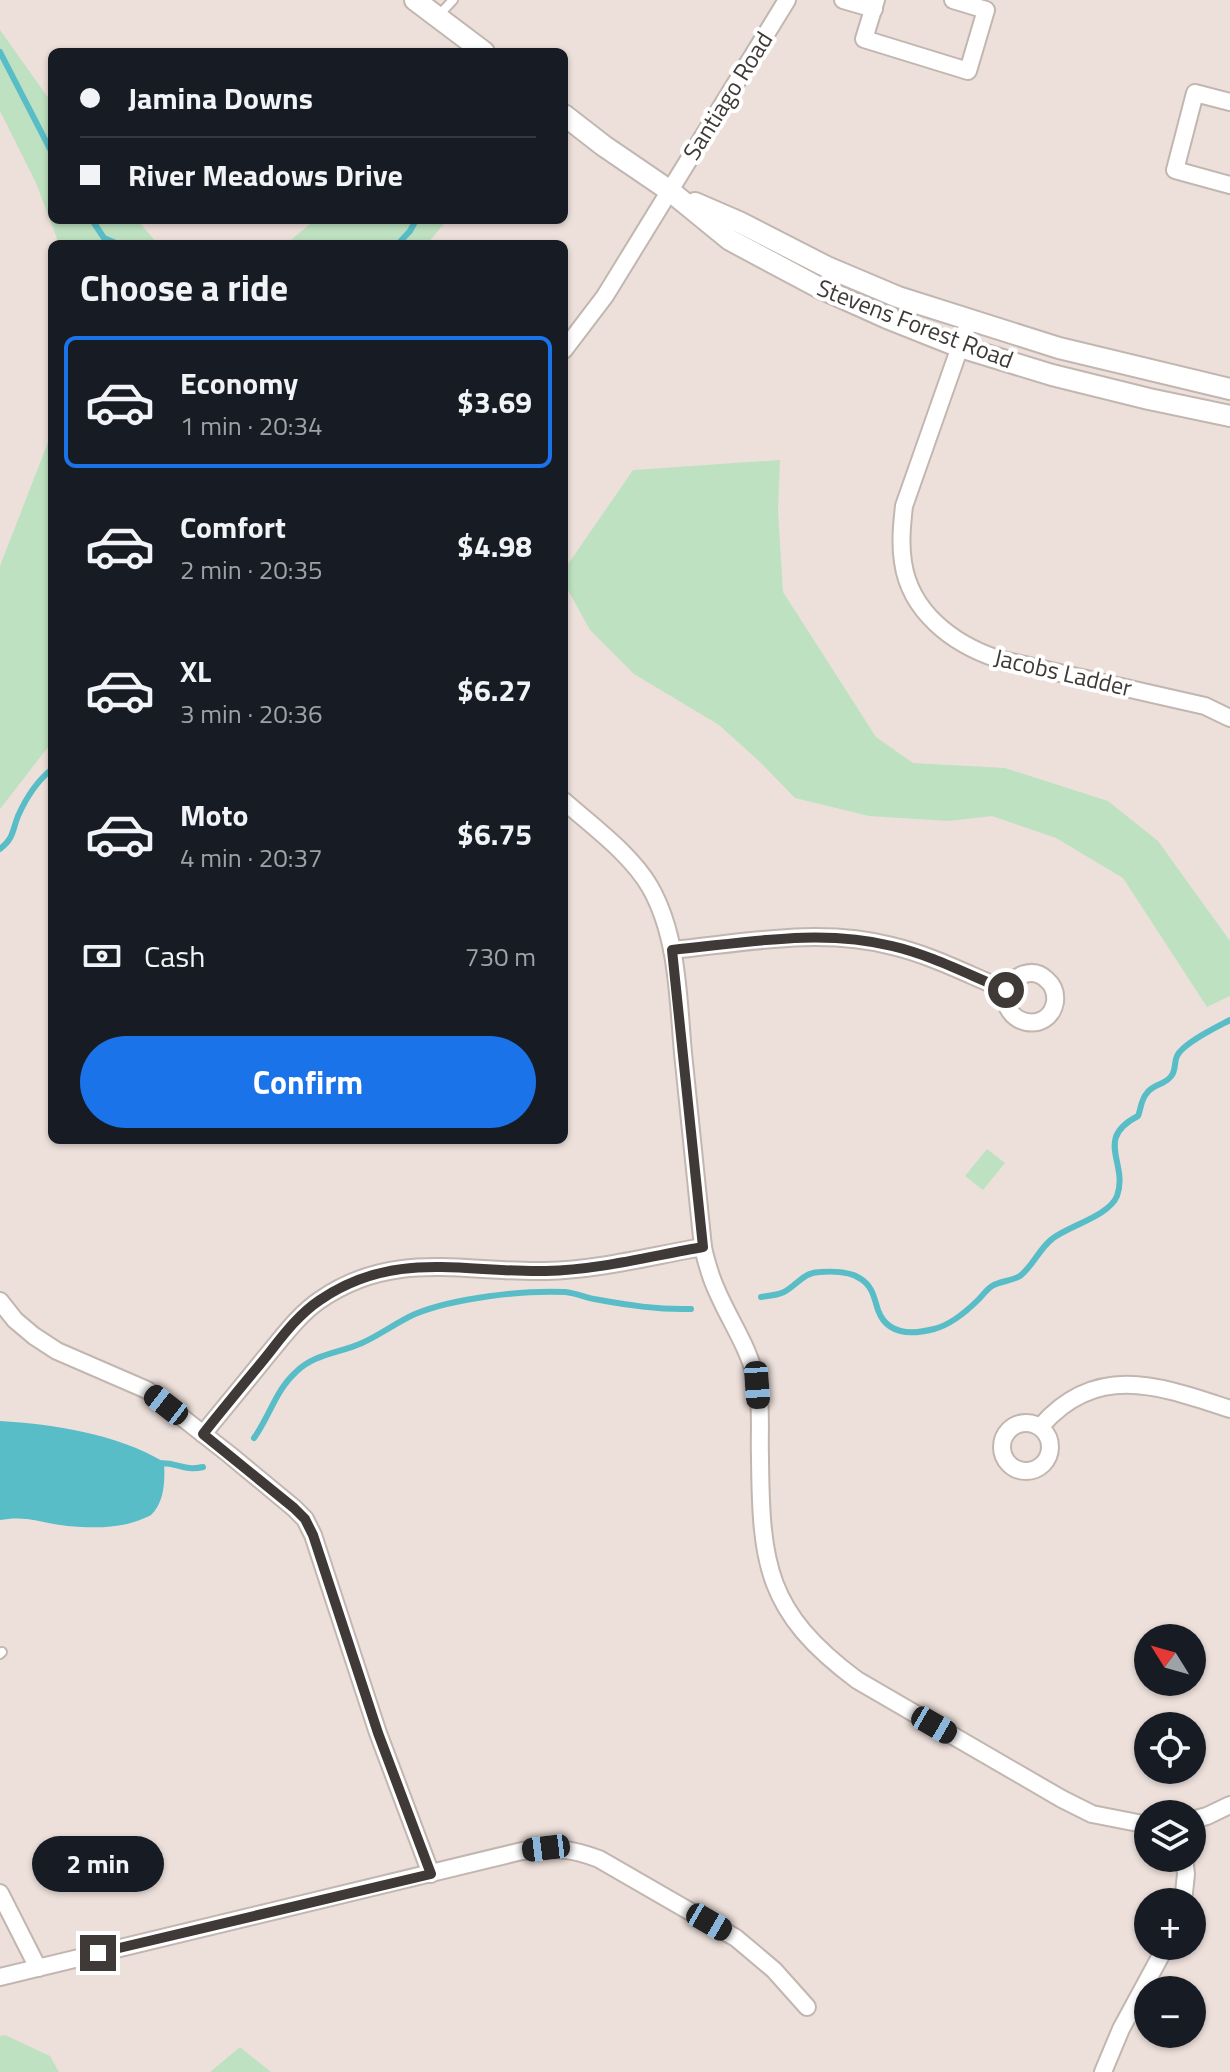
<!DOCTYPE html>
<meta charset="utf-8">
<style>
:root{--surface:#171b24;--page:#242831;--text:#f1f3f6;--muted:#9ea1a6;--line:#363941;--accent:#1a73e8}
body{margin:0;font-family:"Titillium Web",sans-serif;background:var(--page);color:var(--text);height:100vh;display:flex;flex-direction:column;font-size:30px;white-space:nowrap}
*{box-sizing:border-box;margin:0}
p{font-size:26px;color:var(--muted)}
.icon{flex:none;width:44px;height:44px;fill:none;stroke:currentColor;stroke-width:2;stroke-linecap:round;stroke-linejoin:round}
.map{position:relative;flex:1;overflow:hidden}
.panel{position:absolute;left:48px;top:240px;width:520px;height:904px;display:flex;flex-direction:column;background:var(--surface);border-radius:12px;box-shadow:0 2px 6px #0004}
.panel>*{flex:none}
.banner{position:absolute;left:48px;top:48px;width:520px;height:176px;border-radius:12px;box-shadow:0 2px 6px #0004;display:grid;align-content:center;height:176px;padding:0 32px;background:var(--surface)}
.needle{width:52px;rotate:307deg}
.controls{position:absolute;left:1134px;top:1624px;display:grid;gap:16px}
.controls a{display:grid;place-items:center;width:72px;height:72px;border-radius:50%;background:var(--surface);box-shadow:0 2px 6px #0004;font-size:40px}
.end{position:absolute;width:36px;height:36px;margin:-18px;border:10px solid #3f3a38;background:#fff;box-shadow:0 0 0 4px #fff}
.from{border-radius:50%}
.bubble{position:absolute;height:56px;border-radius:28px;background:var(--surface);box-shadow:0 2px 6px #0004;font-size:26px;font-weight:700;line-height:56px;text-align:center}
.car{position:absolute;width:24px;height:48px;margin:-24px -12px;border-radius:10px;box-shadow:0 0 6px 2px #0007;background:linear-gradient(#222 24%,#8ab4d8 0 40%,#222 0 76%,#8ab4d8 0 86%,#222 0)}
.banner b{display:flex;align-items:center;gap:28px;height:76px;font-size:30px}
.banner b+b{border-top:2px solid var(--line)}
.banner i{width:20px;height:20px;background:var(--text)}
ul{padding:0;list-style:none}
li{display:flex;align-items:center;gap:24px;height:132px;margin:0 16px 12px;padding:0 16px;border:4px solid transparent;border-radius:12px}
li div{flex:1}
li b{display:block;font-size:30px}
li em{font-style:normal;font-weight:700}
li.on{border-color:var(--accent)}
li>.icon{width:72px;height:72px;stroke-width:1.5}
h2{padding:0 32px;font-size:36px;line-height:96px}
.pay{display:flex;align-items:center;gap:20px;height:88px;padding:0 32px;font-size:30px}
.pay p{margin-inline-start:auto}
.primary-button{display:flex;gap:16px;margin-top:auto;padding:16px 32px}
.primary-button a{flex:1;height:92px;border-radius:48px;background:var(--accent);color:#fff;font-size:32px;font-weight:700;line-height:92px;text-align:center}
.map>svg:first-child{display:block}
.green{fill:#bee1c1}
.water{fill:#59bdc7}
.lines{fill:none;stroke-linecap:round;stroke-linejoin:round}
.stream{stroke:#59bdc7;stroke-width:6}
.service-casing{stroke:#c2b6b0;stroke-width:12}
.minor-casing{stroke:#c2b6b0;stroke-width:20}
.tertiary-casing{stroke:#c2b6b0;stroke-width:24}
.service{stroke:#fff;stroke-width:8}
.minor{stroke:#fff;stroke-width:16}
.tertiary{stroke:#fff;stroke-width:20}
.route{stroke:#3f3a38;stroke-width:10}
.labels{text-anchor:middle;stroke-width:8;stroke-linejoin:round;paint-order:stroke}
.street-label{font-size:24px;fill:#3f3a38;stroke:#fff}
</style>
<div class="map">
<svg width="1230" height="2072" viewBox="0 0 1230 2072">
<rect width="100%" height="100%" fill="#ede0db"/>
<g class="green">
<polygon points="0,30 52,103 52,220 137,220 158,244 59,244 36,183 0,111"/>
<polygon points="315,220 447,220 427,244 286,244"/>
<polygon points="52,432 52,742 0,809 0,566"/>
<polygon points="780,460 778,511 783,592 876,737 913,763 1005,768 1108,801 1158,841 1230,941 1230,996 1207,1007 1123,878 1056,838 992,816 949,821 869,816 795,798 759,761 719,725 634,674 590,630 564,583 564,570 633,470"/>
<polygon points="987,1149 1005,1163 983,1190 965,1176"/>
<polygon points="5,2035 50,2056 59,2072 0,2072 0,2036"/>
<polygon points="240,2047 271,2072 210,2072"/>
</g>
<path class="water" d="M0,1421c54,3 117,13 164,41 1,17 1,40 -13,53 -1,1 -9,4 -11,5 -24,9 -48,8 -73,6 -24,-3 -42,-11 -67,-6z"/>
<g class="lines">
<g class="stream">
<polyline points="0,52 52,153"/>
<polyline points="92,220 104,238 118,244"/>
<polyline points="398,244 410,231 416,220"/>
<path d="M0,849c14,-11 12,-18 18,-33 8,-18 19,-35 34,-47"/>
<path d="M761,1297c7,-1 17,-2 23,-5 14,-8 20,-20 36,-20 14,-1 30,-1 41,7 12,8 13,19 17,31 9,25 33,25 56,19 16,-4 34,-19 45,-30 4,-4 8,-10 13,-13 8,-5 20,-5 28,-10 13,-10 19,-27 32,-37 16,-13 57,-23 65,-43 12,-33 -24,-57 21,-80 3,-7 3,-17 9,-23 6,-9 19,-8 25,-18 4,-6 2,-13 5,-19 6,-13 40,-29 53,-36"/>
<path d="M254,1438c16,-22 21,-47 42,-66 18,-18 44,-19 66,-29 18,-8 35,-21 53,-29 39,-16 108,-24 150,-22 10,1 20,5 29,7 33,6 64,11 97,10"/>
<path d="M156,1464c17,-4 28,8 47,3"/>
</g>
<defs>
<g id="service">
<polyline points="438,16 453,0"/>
<polyline points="0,1654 2,1652"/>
</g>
<g id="minor">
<polyline points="843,0 874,9"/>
<polyline points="876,0 864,39 968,71 986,10 953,0"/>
<polyline points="1230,102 1195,93 1175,170 1230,185"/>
<path d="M969,321l-65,185c-2,18 -4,37 -1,56 7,50 50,82 95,97l207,47 25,12"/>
<polyline points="564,350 605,296 787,0"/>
<path d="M564,801c28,25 67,53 86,86 28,49 28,111 33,166 7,64 13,129 20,194 2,10 5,20 8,29 13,38 37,66 46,107 5,24 2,50 3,74 1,108 6,155 97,223l205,119 30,15 56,11"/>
<path d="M672,950c72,-7 148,-23 220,-4 39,9 77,29 114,44 8,-15 27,-24 41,-10 7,6 9,13 8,22 -6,33 -55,24 -49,-12"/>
<polyline points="0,1301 15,1320 34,1336 57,1351 147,1390 230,1455 294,1508 305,1519 313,1535 378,1733 431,1874"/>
<circle cx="1026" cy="1447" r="24"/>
<path d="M1041,1426c56,-64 119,-40 189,-17"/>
<path d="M203,1434c21,-26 42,-51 62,-76 17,-20 33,-43 55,-58 74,-51 143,-27 226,-29 52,-1 105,-15 157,-24"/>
<polyline points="1192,1820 1207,1816 1230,1805"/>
<polyline points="0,1893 38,1968"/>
<polyline points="1183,1902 1186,1874 1184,1858"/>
<path d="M0,1977l522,-126c30,-4 48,-3 77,8l137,79 38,32 33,37"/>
<polyline points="1103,2072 1121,2029 1166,1946"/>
</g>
<g id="tertiary">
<polyline points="415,0 484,52"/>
<polyline points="564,115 604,146 670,191 730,240 818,287 887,318 960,347 1052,375 1149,399 1230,416"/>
<polyline points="695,203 739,222 827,267 898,297 1059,348 1230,389"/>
</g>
</defs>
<use href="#service" class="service-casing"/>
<use href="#minor" class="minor-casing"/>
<use href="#tertiary" class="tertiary-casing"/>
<use href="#service" class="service"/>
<use href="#minor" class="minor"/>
<use href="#tertiary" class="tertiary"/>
</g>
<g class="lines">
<path class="route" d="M98,1953l333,-79 -53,-141 -65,-198 -8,-16 -11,-11 -91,-74c19,-24 39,-48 58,-71 18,-22 35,-47 59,-63 75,-51 143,-27 226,-29 52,-1 105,-15 157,-24l-31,-297c73,-7 147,-22 220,-4 39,9 77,29 114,44"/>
</g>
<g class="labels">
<g class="street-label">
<text transform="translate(728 96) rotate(-58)" y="8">Santiago Road</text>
<text transform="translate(915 324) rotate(21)" y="8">Stevens Forest Road</text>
<text transform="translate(1063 673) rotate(13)" y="8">Jacobs Ladder</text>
</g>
</g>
</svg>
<div class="controls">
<a><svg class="needle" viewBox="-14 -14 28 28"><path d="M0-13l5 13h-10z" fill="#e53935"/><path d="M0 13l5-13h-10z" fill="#9ea1a6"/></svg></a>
<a><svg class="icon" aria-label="locate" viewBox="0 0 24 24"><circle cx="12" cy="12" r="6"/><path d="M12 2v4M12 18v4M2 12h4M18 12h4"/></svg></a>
<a><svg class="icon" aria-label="layers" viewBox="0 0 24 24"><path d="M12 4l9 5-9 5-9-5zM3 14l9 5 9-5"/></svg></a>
<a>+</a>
<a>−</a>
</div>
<i class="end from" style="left:1006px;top:990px"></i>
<i class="end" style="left:98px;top:1953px"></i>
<div class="bubble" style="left:32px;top:1836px;width:132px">2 min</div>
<i class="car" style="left:757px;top:1385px;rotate:176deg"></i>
<i class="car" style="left:166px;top:1405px;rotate:308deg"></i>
<i class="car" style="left:934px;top:1725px;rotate:120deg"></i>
<i class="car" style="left:546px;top:1848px;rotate:263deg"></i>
<i class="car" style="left:709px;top:1922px;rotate:120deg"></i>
<div class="banner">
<b><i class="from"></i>Jamina Downs</b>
<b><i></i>River Meadows Drive</b>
</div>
<section class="panel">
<h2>Choose a ride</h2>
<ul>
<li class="on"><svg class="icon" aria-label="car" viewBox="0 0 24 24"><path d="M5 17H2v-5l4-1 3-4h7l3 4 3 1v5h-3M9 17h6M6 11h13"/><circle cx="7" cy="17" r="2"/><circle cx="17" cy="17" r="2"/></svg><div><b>Economy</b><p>1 min · 20:34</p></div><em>$3.69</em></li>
<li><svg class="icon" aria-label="car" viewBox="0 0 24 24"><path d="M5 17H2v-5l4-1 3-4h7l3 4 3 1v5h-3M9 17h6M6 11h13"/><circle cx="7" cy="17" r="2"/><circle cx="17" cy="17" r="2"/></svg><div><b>Comfort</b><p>2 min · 20:35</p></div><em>$4.98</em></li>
<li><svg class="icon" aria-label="car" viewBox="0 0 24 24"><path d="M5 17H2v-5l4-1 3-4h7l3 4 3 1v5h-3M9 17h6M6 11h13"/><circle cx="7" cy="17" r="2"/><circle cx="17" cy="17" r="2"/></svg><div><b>XL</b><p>3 min · 20:36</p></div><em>$6.27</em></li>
<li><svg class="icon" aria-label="car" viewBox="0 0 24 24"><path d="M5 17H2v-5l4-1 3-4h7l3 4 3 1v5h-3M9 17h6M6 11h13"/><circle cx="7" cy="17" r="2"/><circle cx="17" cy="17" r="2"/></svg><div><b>Moto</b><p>4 min · 20:37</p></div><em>$6.75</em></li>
</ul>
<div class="pay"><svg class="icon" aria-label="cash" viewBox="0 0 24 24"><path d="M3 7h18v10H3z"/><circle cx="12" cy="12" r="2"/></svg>Cash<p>730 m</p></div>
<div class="primary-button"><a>Confirm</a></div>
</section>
</div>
